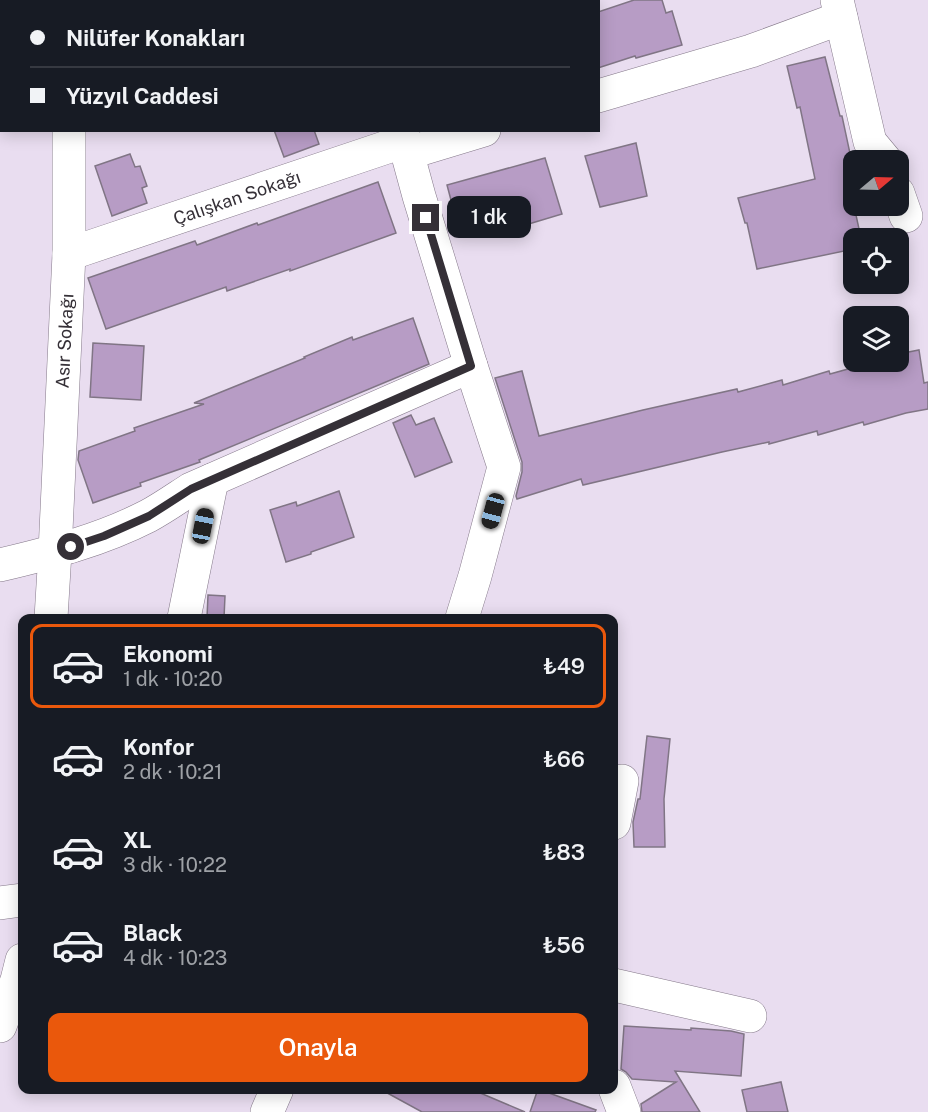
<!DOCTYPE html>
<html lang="tr">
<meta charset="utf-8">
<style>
:root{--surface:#171b24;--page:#20242c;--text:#f1f3f6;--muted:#9ea1a6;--line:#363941;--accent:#ea580c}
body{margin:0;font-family:"Public Sans",sans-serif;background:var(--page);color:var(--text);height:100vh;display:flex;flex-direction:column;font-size:22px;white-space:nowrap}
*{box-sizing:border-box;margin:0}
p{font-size:20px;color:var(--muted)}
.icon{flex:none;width:33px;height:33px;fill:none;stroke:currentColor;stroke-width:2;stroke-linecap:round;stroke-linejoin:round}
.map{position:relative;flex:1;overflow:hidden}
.sheet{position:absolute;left:18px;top:614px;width:600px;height:480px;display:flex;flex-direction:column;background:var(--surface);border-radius:12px;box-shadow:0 3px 15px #0003}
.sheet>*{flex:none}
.top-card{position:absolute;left:0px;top:0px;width:600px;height:132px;box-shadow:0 3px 15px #0003;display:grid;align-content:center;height:132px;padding:0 30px;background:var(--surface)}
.needle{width:39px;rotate:71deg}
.buttons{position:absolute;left:843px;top:150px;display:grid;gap:12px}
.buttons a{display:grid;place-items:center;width:66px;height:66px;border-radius:12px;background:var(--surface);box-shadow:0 3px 15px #0003;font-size:30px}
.end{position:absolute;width:27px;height:27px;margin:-14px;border:8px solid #353037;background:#fff;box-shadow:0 0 0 3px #fff}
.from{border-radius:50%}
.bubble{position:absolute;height:42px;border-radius:12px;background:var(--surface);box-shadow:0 3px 15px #0003;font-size:20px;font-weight:600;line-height:42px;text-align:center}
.car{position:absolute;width:18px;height:36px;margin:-18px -9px;border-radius:8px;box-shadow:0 0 4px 2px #0007;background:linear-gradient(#222 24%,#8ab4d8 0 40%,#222 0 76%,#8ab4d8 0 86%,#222 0)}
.top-card b{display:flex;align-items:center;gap:21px;height:57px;font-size:22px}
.top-card b+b{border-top:2px solid var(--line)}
.top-card i{width:15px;height:15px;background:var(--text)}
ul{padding:10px 0 0;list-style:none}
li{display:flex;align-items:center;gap:18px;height:84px;margin:0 12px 9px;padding:0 18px;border:3px solid transparent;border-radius:12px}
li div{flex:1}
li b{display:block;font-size:22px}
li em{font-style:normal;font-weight:600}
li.active{border-color:var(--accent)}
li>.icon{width:54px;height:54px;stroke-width:1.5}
.primary-button{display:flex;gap:12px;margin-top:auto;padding:12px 30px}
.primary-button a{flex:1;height:69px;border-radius:12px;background:var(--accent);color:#fff;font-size:24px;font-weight:600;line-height:69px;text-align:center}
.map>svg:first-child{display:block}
.building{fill:#b79cc5;stroke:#807585;stroke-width:1.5}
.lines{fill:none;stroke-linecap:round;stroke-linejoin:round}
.minor-casing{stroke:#85798a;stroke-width:34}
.minor{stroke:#fff;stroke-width:33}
.route{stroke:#353037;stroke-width:8}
.labels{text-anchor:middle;stroke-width:6;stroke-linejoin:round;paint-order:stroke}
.street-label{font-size:18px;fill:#353037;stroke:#fff}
</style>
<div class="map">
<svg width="928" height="1112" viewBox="0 0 928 1112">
<rect width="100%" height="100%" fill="#e9ddf0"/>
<g class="building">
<polygon points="634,0 662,0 666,13 672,11 682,45 636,58 635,56 598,68 598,12"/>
<polygon points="825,57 840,116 842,116 851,158 844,159 854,192 854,206 861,238 854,238 854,249 757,269 747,223 745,223 738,198 815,179 800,107 797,108 787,66"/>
<polygon points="274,130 314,130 319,144 284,157"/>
<polygon points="636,143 647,196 600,207 585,156"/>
<polygon points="130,154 135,167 140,166 147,186 142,188 147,203 112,216 95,166"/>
<polygon points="545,158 562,214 512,229 510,221 460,234 447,185"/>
<polygon points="378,182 396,233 290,271 290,269 227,291 226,287 106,329 88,278 195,241 197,245 257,223 258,225"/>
<polygon points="413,318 429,364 199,460 200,462 140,483 141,486 93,503 78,460 79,451 135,431 134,428 204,404 194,403 305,358 304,357 352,337 353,340"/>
<polygon points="93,343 144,346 141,400 90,397"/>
<polygon points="919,350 924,383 928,382 928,409 906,413 864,425 863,422 818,435 817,431 769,444 769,442 722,452 583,485 581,479 517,499 516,496 522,472 522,462 495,378 522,371 539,436 643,410 737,389 738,392 782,380 783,385 829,371 830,374 873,362 898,362 898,354"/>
<polygon points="411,415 416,425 434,418 452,462 415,477 393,423"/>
<polygon points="339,491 354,537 311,552 311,554 286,562 270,510 296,502 297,506"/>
<polygon points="208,595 225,596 224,618 207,618"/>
<polygon points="647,736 670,739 664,799 665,847 634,847 633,822 638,799 640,799"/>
<polygon points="624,1026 691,1030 691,1028 731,1031 744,1034 741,1076 675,1071 700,1112 642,1112 641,1104 676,1082 632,1079 626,1072 621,1069"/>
<polygon points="781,1082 788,1112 747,1112 742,1090"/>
<polygon points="380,1089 471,1089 525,1112 422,1112"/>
<polygon points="538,1089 596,1110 595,1112 530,1112"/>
</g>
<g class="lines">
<defs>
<g id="minor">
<polyline points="68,0 68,2"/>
<polyline points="353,0 354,2"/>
<polyline points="837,0 870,142 885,160"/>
<polyline points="0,89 2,88"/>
<polyline points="598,96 751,51 841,18"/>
<polyline points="401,130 419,196 471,366 504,467 475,576 462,618"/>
<polyline points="408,153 484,130"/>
<polyline points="898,193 906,216"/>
<polyline points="69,254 405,141"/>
<path d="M0,565c51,-12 101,-25 148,-49 15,-8 29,-18 43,-27l280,-123"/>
<polyline points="51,618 55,552 69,254 69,130"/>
<polyline points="184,618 212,480"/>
<polyline points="614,823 622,781"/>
<polyline points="0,903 22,900"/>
<polyline points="614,985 750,1016"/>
<polyline points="0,1026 17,980 22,960"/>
<polyline points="614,1086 624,1112"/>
<polyline points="267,1112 277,1089"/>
</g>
</defs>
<use href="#minor" class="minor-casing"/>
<use href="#minor" class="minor"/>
</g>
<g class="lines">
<polyline class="route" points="71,547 104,536 149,516 191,489 471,366 426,218"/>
</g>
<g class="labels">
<g class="street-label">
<text transform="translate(237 198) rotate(-19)" y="6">Çalışkan Sokağı</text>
<text transform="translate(65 341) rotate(-87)" y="6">Asır Sokağı</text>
</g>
</g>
</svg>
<div class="buttons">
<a><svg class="needle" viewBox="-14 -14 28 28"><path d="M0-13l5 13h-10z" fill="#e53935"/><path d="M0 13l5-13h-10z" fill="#9ea1a6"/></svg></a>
<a><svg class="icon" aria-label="locate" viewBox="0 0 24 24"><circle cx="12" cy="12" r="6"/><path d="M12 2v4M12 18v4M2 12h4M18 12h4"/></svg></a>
<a><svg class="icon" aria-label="layers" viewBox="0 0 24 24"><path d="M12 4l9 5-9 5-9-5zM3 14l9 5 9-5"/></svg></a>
</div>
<i class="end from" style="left:71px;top:547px"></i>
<i class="end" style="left:426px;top:218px"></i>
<div class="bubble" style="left:447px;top:196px;width:84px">1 dk</div>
<i class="car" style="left:493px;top:511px;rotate:195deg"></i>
<i class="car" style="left:203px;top:526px;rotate:11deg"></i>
<div class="top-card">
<b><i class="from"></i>Nilüfer Konakları</b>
<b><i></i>Yüzyıl Caddesi</b>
</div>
<section class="sheet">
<ul>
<li class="active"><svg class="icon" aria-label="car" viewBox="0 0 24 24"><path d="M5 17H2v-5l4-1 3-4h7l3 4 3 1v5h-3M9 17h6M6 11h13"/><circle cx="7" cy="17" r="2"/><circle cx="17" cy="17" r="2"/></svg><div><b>Ekonomi</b><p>1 dk · 10:20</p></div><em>₺49</em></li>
<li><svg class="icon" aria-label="car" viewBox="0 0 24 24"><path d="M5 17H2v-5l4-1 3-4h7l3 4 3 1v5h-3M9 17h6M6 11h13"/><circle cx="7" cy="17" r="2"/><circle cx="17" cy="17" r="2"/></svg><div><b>Konfor</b><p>2 dk · 10:21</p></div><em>₺66</em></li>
<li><svg class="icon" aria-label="car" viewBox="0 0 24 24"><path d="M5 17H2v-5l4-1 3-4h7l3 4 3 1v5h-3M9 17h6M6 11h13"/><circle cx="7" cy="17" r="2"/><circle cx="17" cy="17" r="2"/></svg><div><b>XL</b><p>3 dk · 10:22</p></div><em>₺83</em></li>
<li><svg class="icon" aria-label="car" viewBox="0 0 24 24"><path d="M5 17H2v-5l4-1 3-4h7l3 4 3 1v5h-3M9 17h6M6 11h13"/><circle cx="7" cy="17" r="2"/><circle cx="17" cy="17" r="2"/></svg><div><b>Black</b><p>4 dk · 10:23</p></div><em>₺56</em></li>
</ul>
<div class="primary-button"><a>Onayla</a></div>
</section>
</div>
